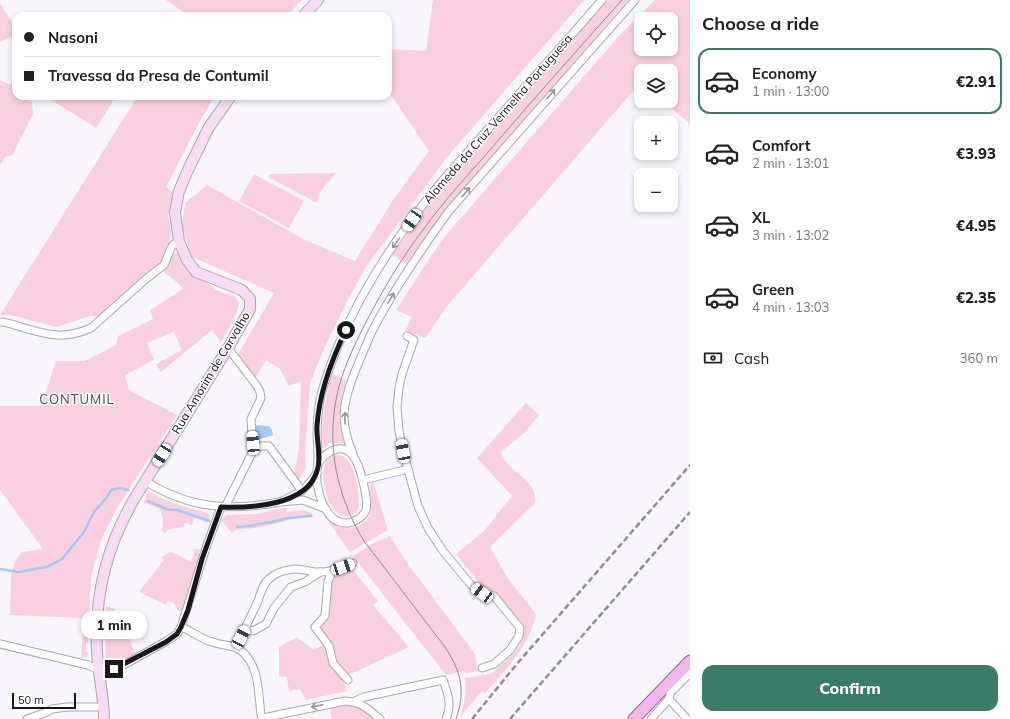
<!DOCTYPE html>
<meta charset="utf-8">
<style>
:root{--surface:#fff;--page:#f2f2f2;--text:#222;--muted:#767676;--line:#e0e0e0;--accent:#3a7b6a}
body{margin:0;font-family:Mulish,sans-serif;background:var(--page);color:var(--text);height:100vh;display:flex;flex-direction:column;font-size:15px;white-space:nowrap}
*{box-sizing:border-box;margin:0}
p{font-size:13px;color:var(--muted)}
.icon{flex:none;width:22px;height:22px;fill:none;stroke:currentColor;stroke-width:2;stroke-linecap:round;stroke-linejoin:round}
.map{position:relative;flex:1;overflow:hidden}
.details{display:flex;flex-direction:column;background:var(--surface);width:320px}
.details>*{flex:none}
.guide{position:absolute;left:12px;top:12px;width:380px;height:88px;border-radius:12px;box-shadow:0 2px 6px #0003;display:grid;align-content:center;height:88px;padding:0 12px;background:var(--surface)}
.tools{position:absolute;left:634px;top:12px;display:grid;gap:8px}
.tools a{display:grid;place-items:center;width:44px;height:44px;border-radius:8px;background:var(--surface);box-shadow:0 2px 6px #0003;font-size:20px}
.scale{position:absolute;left:12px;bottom:10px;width:64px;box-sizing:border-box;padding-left:4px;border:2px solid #18171a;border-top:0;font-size:11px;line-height:14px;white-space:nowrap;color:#18171a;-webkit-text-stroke:3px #fff;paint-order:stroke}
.end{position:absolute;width:18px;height:18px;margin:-9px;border:5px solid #18171a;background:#fff;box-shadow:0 0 0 2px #fff}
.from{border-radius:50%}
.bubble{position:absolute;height:28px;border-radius:12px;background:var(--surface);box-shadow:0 2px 6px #0003;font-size:13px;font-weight:800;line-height:28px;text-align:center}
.car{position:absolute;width:12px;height:24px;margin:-12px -6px;border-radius:5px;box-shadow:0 0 3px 1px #0007;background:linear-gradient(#fff 24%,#345 0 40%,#fff 0 76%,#345 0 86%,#fff 0)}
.guide b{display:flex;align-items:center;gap:14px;height:38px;font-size:15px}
.guide b+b{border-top:1px solid var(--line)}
.guide i{width:10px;height:10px;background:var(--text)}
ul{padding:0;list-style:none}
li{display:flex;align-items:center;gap:12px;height:66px;margin:0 8px 6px;padding:0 4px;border:2px solid transparent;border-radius:12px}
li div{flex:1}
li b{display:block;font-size:15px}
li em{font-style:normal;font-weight:800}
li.on{border-color:var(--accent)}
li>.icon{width:36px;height:36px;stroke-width:1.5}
h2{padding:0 12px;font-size:18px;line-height:48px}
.pay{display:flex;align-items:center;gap:10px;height:44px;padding:0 12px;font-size:15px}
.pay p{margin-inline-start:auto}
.button{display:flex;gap:8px;margin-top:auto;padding:8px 12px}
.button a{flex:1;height:46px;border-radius:12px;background:var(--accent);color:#fff;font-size:16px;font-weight:800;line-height:46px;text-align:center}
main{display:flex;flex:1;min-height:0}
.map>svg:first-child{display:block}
.green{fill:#f9d0df;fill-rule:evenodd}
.water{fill:#a5c9f2}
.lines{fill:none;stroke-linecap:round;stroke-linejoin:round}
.stream{stroke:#a5c9f2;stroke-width:2.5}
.street-casing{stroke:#aaa8ae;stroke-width:9}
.secondary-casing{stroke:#aaa8ae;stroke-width:12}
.primary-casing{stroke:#9b6399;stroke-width:13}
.street{stroke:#fff;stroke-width:7}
.secondary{stroke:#f6dcf5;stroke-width:10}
.primary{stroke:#edbaeb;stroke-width:11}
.tram{stroke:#908e93;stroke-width:1}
.rail{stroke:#908e93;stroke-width:2.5;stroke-dasharray:6 3;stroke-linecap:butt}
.oneway{stroke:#979798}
.route{stroke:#18171a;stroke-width:5}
.labels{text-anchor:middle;stroke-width:3;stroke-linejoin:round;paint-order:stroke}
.street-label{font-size:12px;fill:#18171a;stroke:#fff}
.neighbourhood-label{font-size:13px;letter-spacing:1px;fill:#4d4b51;stroke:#fff}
</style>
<main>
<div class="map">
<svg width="690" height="719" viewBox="0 0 690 719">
<rect width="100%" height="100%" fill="#f8f5fc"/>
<g class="green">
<polygon points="166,0 302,0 287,16 187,16 188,15"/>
<polygon points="433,0 584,0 447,157 366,267 346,303 322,353 310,383 305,453 306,467 299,480 294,474 299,449 301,381 289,386 280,369 266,360 255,378 238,354 274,293 192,257 182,228 185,203 207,185 303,239 355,261 393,200 429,151 388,91 388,49 426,51"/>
<polygon points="608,0 628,0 446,210 408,265 392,255 430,203"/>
<path d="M655,0h35v124l-27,-23h8v-30h-30v11l-193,223 -23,33 -20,-7 7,-14 -16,-7 35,-54 16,-22 172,-198zM641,19h30v30h-30z"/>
<polygon points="0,3 16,28 16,35 0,42"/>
<polygon points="0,80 16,87 16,96 28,96 32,103 33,114 12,155 5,157 0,165"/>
<polygon points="45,96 116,96 96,128"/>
<polygon points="138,96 215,96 200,121 166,187 173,193 168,215 171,231 168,252 152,271 146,273 100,316 90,316 56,327 15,316 0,315"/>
<path d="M337,173c-9,9 -18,17 -20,30l-49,-26 1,-3z"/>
<polygon points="254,174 304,201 289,228 239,201"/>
<polygon points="178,253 183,265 219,292 235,296 239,303 236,315 221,342 212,330 161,372 156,364 182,350 174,332 147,343 154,360 125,375 129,390 177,415 117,508 101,540 91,577 88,643 86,643 86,652 88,652 87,657 81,658 84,618 10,615 11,575 15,562 22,552 43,549 0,490 0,406 41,406 56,361 85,361 116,345 118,336 153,319 150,310 183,289 178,283 164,272 172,254"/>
<path d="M332,374l15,6 -4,11 -4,27 5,25h-14l-7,6c-3,-26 2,-50 9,-75z"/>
<path d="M526,403l13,12 -14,17 -24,20c5,20 38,28 34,51l-45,44 18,32 28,35c-6,31 -30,56 -51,79l-3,-2 -22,26c5,-14 6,-25 5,-39l26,-4 23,-21 8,-13 3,-13 -28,-33 -17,-10 -24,-30 28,-23 28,-35 -35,-38z"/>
<path d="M336,455c6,0 10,2 13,7 7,10 17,48 3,53 -23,9 -34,-38 -26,-53 2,-4 6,-5 10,-7z"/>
<path d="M373,482l15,48 -38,22 -27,-38c10,9 18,18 32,13 29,-10 8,-36 18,-45z"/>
<path d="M150,492c18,11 38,16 58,21l2,5 -2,4 -14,-4 -2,7 -7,-2 -2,4 -14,2 -4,4 -3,-2 1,-12 -3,-10 -17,-7 5,-9z"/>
<path d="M286,507l1,5c10,-2 20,-4 27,4l-17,2 -34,9 -28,3 -3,3 -11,-13 5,-5 30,-1z"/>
<polygon points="390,536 405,560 475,654 478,671 466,673 464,671 446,675 353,556 372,544"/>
<path d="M195,549l7,1 -19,62 -7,-3 -1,-5 -7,-3 -2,4 -27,-13 25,-32 -3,-3 9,-5c9,2 13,7 21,10z"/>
<polygon points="352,569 378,601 373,605 409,647 342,678 347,691 306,700 300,689 289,691 287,677 279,677 279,647 297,637 313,650 326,644 321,632 322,624 328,587 336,572"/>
<path d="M106,606l9,3 4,6 16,38c-8,5 -20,12 -29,7l-1,-6z"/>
<polygon points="349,705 360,708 374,719 332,719 330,709"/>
</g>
<polygon class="water" points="254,425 269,426 272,430 273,435 257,440"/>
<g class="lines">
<g class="stream">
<polyline points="148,501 166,509 177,510 209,521"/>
<polyline points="237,527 249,526 271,522 288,518 311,516"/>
<polyline points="0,569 18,572 47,567 62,559 84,532 94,512 107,497 111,490 119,488 128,490"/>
</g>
<defs>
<g id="street">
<path d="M0,322c7,0 14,3 21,5 28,8 42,13 70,1l55,-49 18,-14 7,-17 3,-4 5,-3"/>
<polyline points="407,336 414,340 402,374 399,388 397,407 399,431 403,451 418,506 428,528 443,551 471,585 482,593 494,596 520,628 519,636 510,650 494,664 482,668"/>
<polyline points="253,451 261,446 269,446 302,491"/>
<path d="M353,454c-5,-12 -9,-26 -9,-39 1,-20 9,-39 17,-58 5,-11 9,-23 15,-33 21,-40 47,-77 73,-113l186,-211"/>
<path d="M319,462c8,-11 24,-20 34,-6 7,8 16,45 13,54 -1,3 -3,5 -4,6 -4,4 -9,6 -14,7 -23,2 -33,-34 -31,-52 2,-12 1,-23 0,-34 0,-14 1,-29 4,-42 19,-70 63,-142 108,-198 19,-24 40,-46 60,-69 38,-43 76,-85 113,-128"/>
<path d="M317,473c-12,18 -18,20 -37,29l23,-2 23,9"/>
<polyline points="363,480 408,469"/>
<path d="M145,481c45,28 85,30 135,21"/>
<polyline points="225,507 253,451 251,419 261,398 260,392 257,386 228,348"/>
<polyline points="333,570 328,581 325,616 315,627 329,646 333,663 348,680"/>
<path d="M181,627c11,4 20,12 31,15 8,3 20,3 27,7 21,15 19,43 22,66l2,4"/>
<polyline points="245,629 253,631 266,624 274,608 291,587 305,582 320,572"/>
<path d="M0,644l88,21c11,5 19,7 32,2l45,-25 12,-8 4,-7 25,-79 15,-41"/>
<path d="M238,649c4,-18 13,-32 20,-48 3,-8 4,-16 11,-22 6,-6 16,-9 25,-10 8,-1 15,3 24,3 12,1 24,-5 35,-9"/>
<polyline points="669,699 687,719"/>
<path d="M355,701l9,-4 79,-17c5,13 9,26 3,39"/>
<path d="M263,718l82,-17c17,1 23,8 35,18"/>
<polyline points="27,719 47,712 52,709 67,707 104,707"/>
<polyline points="651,719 669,699 670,693 690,673"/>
</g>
<g id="secondary">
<polyline points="303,16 318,0"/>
<path d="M104,719c0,-23 -6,-45 -7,-67 -3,-54 9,-104 36,-151l95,-153 22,-39v-10l-8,-9 -46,-18 -9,-12 -8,-19 -4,-28 4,-22 9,-21 21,-43 22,-31"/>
</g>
<polyline id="primary" points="634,719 690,661"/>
</defs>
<use href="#street" class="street-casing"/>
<use href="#secondary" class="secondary-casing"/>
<use href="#primary" class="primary-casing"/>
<use href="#street" class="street"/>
<use href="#secondary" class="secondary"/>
<use href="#primary" class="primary"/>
<path class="tram" d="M456,719c10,-28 5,-48 -11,-72l-81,-106c-27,-44 -38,-95 -27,-146 5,-24 16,-47 27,-69 17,-33 36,-66 59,-96 22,-31 48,-58 73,-87 41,-48 83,-95 126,-143"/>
<g class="rail">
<polyline points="472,719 516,665 690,465"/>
<polyline points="510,719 690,512"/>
</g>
</g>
<defs><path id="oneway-shaft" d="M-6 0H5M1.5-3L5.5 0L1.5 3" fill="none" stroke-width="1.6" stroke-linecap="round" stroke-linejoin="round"/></defs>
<g class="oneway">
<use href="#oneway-shaft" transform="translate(551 94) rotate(-49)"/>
<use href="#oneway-shaft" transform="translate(466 192) rotate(-49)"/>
<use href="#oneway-shaft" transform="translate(396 243) rotate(125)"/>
<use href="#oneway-shaft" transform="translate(391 298) rotate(-59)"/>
<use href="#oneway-shaft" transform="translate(345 418) rotate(-90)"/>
<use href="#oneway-shaft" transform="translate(317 706) rotate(168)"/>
</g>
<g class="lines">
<path class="route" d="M114,669l52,-27 11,-8 4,-7 7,-17 14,-51 19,-52c29,1 86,-1 96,-36 5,-14 -1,-31 0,-45 2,-33 15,-67 29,-96"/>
</g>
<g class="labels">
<g class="street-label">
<text transform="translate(498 119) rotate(-49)" y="4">Alameda da Cruz Vermelha Portuguesa</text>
<text transform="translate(211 373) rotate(-59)" y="4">Rua Amorim de Carvalho</text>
</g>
<g class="neighbourhood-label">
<text x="77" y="404">CONTUMIL</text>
</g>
</g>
</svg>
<div class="tools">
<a><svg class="icon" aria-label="locate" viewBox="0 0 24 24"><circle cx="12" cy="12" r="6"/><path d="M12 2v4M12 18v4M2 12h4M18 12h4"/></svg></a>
<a><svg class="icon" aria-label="layers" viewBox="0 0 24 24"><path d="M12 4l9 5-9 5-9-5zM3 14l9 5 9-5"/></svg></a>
<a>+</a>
<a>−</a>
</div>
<div class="scale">50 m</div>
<i class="end from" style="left:346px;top:330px"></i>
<i class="end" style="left:114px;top:669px"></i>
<div class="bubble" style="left:81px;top:611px;width:66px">1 min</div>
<i class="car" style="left:412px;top:220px;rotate:214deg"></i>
<i class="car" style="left:253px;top:443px;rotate:355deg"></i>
<i class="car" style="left:403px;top:451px;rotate:349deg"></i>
<i class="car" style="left:162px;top:455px;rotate:212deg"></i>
<i class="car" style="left:343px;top:567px;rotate:71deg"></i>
<i class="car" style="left:482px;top:593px;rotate:306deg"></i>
<i class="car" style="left:241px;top:637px;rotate:27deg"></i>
<div class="guide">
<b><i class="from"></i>Nasoni</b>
<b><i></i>Travessa da Presa de Contumil</b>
</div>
</div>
<section class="details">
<h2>Choose a ride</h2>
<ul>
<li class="on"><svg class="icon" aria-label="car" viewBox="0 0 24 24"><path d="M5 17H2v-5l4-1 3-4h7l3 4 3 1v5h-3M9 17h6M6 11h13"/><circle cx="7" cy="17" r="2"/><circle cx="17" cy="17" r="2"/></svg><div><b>Economy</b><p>1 min · 13:00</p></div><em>€2.91</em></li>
<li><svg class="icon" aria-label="car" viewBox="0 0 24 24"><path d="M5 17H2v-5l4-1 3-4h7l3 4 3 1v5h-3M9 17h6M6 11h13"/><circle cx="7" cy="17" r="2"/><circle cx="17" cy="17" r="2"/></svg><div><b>Comfort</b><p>2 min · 13:01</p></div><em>€3.93</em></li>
<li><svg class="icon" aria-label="car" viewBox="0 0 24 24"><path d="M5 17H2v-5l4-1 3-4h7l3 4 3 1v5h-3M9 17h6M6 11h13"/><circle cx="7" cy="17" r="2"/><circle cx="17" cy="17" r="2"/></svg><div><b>XL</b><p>3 min · 13:02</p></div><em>€4.95</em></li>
<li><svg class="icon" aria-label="car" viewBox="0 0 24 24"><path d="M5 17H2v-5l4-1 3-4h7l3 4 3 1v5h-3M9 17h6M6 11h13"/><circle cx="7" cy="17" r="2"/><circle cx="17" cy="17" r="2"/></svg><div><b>Green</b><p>4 min · 13:03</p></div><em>€2.35</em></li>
</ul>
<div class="pay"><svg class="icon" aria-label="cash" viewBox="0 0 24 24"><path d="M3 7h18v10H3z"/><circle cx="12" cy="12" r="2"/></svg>Cash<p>360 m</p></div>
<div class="button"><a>Confirm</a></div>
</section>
</main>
